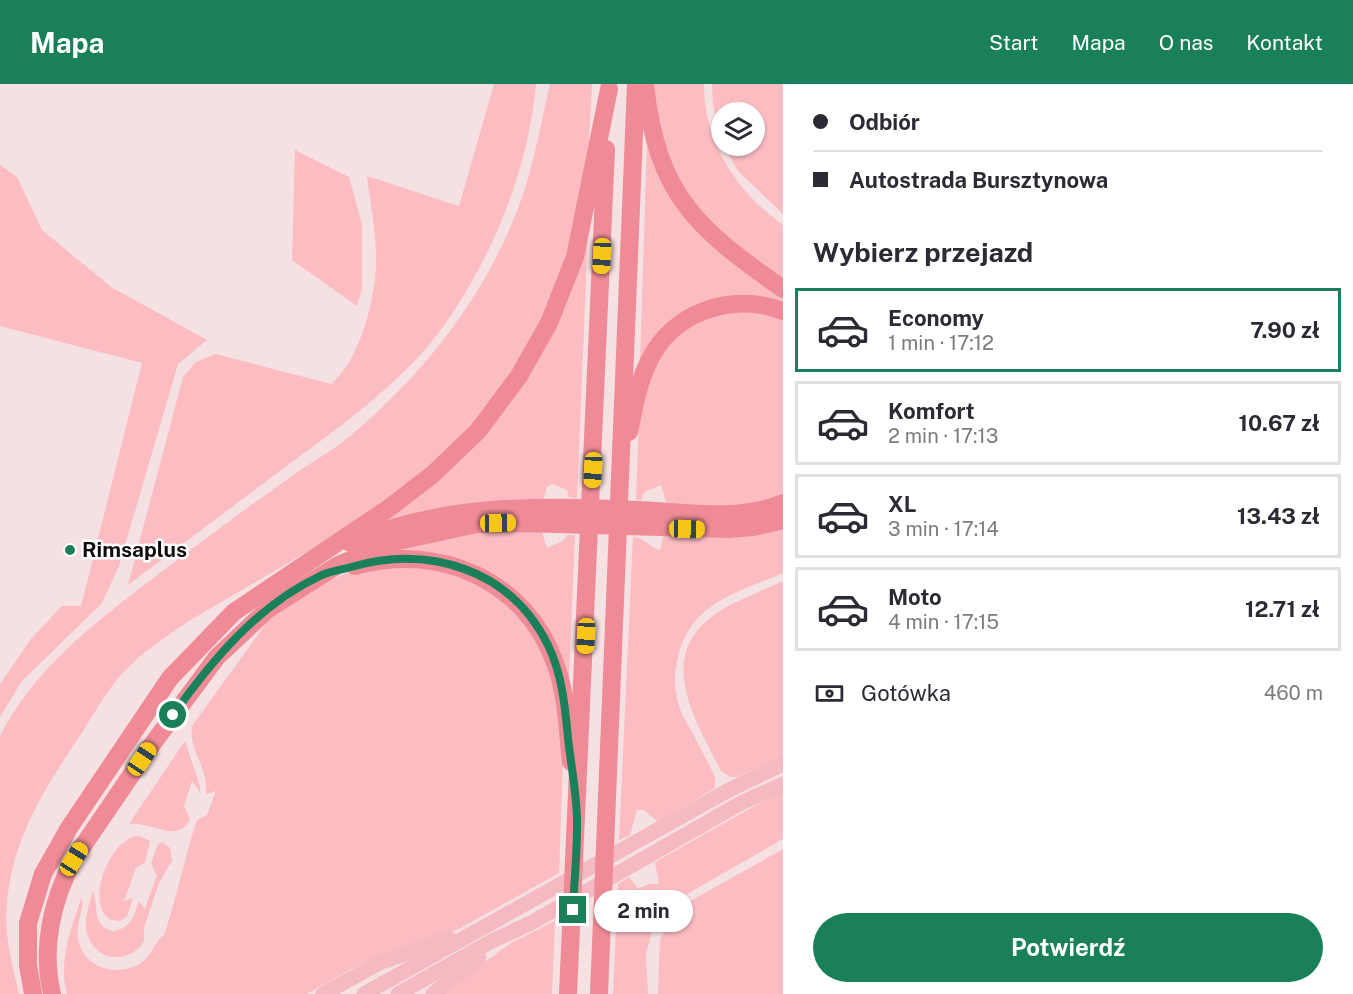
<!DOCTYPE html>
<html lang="pl">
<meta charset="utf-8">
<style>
:root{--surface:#fff;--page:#f2f2f3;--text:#2b2b33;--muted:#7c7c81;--line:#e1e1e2;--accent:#1a805a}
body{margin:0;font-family:"Public Sans",sans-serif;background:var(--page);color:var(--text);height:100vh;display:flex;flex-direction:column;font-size:22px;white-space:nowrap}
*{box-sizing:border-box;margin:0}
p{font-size:20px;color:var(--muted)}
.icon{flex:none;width:33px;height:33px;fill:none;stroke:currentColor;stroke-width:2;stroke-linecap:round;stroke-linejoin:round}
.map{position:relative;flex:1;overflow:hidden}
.details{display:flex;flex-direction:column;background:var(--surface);width:570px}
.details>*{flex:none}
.hud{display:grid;align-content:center;height:132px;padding:0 30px;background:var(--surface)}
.tools{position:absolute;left:711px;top:18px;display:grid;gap:12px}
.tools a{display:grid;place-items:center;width:54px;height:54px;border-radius:50%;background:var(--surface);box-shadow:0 2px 4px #0004;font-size:30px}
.end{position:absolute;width:27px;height:27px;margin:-14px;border:8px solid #1a805a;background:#fff;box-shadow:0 0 0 3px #fff}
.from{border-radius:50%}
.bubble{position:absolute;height:42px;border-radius:21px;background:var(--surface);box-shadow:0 2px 4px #0004;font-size:20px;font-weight:700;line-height:42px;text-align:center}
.car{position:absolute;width:18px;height:36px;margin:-18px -9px;border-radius:8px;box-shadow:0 0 4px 2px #0007;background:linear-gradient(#f5c518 24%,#345 0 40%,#f5c518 0 76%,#345 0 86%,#f5c518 0)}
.hud b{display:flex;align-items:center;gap:21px;height:57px;font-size:22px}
.hud b+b{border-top:2px solid var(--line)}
.hud i{width:15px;height:15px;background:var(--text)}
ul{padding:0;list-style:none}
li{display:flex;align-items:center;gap:18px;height:84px;margin:0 12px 9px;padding:0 18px;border:3px solid var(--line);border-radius:0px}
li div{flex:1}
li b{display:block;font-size:22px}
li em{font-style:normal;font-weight:700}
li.selected{border-color:var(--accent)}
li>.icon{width:54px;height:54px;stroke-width:1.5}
h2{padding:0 30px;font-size:27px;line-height:72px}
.pay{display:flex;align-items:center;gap:15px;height:66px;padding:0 30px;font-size:22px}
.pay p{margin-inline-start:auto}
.cta{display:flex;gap:12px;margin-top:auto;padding:12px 30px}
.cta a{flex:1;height:69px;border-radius:36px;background:var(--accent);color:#fff;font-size:24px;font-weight:700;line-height:69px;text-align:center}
header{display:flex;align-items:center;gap:36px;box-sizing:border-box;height:84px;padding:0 30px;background:var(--accent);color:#fff}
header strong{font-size:28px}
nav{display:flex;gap:33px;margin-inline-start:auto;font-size:21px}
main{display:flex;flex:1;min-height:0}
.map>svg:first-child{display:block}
.green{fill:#fbbcc2}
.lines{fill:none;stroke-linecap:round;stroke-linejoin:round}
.major{stroke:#f5b9c1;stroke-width:15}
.highway{stroke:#ef8b97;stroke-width:18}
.route{stroke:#1a805a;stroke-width:8}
.poi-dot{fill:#1a805a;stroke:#fff;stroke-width:2}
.labels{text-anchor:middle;stroke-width:5;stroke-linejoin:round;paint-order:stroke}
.poi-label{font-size:21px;font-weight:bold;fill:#130c0d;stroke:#fff;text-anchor:start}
</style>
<header>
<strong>Mapa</strong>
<nav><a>Start</a><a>Mapa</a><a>O nas</a><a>Kontakt</a></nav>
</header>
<main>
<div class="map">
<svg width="783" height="910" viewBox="0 0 783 910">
<rect width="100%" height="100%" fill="#f5e0e2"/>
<g class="green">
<path d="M494,0h42c-8,87 -43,172 -93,243 -38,53 -103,100 -155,138 -53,40 -107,80 -160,120l55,-208 13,-15 20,-8 115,30c26,-21 40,-72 44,-105 4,-33 -4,-70 -8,-103l92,30z"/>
<path d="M550,0h42l-4,75 -10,61 -29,88 -40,72 -60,72 -89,69 -171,100c-23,16 -49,32 -68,54 -15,17 -26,37 -38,56 -36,54 -71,106 -76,173 -3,32 5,60 12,90h-19v-258c35,-69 96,-114 156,-160 47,-36 95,-71 143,-105 16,-11 34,-21 49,-33 73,-61 134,-137 169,-227 16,-40 23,-85 33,-127z"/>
<path d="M654,0h50c0,59 33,108 79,141v56l-28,-19 -60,-53 -33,-65z"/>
<polygon points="712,0 783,0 783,130 738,87 724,62 754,62 754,28 722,28 721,56 713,21"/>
<path d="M647,61l4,3 12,33 120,116v6c-50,-11 -83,-11 -121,29 -8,9 -19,17 -22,29z"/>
<polygon points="295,66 349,93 362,140 362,205 357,222 292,176"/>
<polygon points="0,81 17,93 42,146 111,203 207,256 178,280 119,482 102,519 22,597 0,633 0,600 31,555 62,522 81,522 142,279 0,242"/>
<polygon points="588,146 577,414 569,413 567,406 552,400 547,403 543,416 375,441 485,345"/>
<polygon points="732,225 783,234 783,412 751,423 667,421 661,401 644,408 641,416 636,415 639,332 646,300 660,269 688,241"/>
<path d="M783,443v46c-46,20 -92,29 -105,84 -5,19 -4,41 5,59 11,20 22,40 32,61v11l-57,34 -14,-12h-7l-7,25 -11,5 14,-303c10,0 16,10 27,13l4,-16z"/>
<polygon points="541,445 547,464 563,457 567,451 575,451 569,593 545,544 446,471 408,466 374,471 471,447"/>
<path d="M427,481l66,26 42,44 20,50 8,77 -4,111 -100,56 -70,23 -38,17 -44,25h-240c-9,-32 4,-65 14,-95l2,4c-2,12 -7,24 -5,36 5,29 40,39 63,24 11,-7 13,-21 23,-28 13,-38 20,-76 33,-115l10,-5 9,-24 -10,3c3,-25 -18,-45 -14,-68l78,-108 61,-38 16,-7 12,-3z"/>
<path d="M783,497v176l-46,20h-7l-9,-6c-28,-55 -70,-121 4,-163 18,-10 39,-18 58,-27z"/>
<path d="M185,657l15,45v6l-8,-11 -8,25 6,13c-12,26 -39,2 -61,5z"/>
<polygon points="783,706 783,755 668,821 653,843 646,871 648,910 613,910 618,800 629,793 638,805 649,800 659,800 655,778"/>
<path d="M140,752l10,5 -5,21 -9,6 -12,33 9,-3 -6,18 -7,5 -8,-1c-29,-14 -2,-85 28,-84z"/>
<path d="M162,758l8,6 2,13 -13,22 -15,45v13c-15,25 -50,20 -57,-8 -4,-13 3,-30 6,-42 6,15 -2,35 20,40 18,-2 21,-15 26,-30l6,8 12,-34 -6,-11 7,-20z"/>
<polygon points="783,765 783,910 658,910 660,855 671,835 685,820"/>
<polygon points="555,837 552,910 441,910 511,859"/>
</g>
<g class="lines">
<g class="major">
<polyline points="323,910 379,879 449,854"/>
<polyline points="364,910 727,707 783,680"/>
<polyline points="398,910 492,857 531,839 741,719 783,700"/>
<polyline points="433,910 479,874"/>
</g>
<g class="highway">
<path d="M645,0c12,111 51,144 138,205"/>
<path d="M629,348c5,-24 9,-49 20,-71 24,-50 84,-69 134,-50"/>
<path d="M350,459c97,-40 187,-37 288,-33 48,2 99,12 145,-7"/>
<path d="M355,482c82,-24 171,14 200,97 12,31 12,66 16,99"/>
<polyline points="33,910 28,881 28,839 43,790 69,744 170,594 234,528 389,424 432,391 478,347 519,292 549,239 575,173 609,5"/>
<path d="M52,910c-11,-46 0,-94 22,-135l77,-113 66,-89 50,-47 71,-45 60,-24 79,-17 46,-1 206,6 24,-2 30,-7"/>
<polyline points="568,910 606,65"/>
<polyline points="599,910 636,0"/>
</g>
</g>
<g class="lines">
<path class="route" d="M173,631c39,-55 85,-110 147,-139 9,-5 21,-6 31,-9 77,-22 159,1 197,78 14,29 17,61 20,93 3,29 10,61 9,90 0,28 -3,55 -4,82"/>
</g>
<circle class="poi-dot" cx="70" cy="466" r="6"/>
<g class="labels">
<g class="poi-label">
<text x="82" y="473">Rimsaplus</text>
</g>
</g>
</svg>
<div class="tools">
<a><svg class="icon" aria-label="layers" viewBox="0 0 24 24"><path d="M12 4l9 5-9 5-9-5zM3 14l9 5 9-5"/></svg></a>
</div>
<i class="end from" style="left:173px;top:631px"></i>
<i class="end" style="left:573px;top:826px"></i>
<div class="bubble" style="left:594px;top:806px;width:99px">2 min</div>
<i class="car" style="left:602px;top:172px;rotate:183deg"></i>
<i class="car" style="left:593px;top:386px;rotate:183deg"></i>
<i class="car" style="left:498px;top:439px;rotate:89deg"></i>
<i class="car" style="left:687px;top:445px;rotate:91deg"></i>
<i class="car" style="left:586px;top:552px;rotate:183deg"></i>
<i class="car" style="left:142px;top:675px;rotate:34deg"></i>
<i class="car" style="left:74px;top:775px;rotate:32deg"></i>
</div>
<section class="details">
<div class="hud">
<b><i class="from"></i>Odbiór</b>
<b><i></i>Autostrada Bursztynowa</b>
</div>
<h2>Wybierz przejazd</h2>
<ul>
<li class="selected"><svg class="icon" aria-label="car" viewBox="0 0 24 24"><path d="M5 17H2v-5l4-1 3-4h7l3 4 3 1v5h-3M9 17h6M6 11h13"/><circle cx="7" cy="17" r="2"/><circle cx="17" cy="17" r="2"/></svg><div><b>Economy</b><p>1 min · 17:12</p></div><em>7.90 zł</em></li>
<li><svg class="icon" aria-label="car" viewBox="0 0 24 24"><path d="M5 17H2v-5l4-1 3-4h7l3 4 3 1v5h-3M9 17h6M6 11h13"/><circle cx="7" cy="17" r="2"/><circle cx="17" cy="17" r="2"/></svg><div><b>Komfort</b><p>2 min · 17:13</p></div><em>10.67 zł</em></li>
<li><svg class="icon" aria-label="car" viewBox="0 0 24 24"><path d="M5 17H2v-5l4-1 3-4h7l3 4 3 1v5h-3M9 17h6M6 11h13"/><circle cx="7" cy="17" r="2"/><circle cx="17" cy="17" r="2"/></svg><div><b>XL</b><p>3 min · 17:14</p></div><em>13.43 zł</em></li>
<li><svg class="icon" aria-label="car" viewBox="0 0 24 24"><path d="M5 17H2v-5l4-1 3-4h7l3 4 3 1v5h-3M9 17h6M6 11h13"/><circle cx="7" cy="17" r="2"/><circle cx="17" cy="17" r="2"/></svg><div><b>Moto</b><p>4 min · 17:15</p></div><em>12.71 zł</em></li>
</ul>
<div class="pay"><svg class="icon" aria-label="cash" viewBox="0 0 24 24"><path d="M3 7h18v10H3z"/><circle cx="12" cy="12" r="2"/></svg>Gotówka<p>460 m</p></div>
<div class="cta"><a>Potwierdź</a></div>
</section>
</main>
